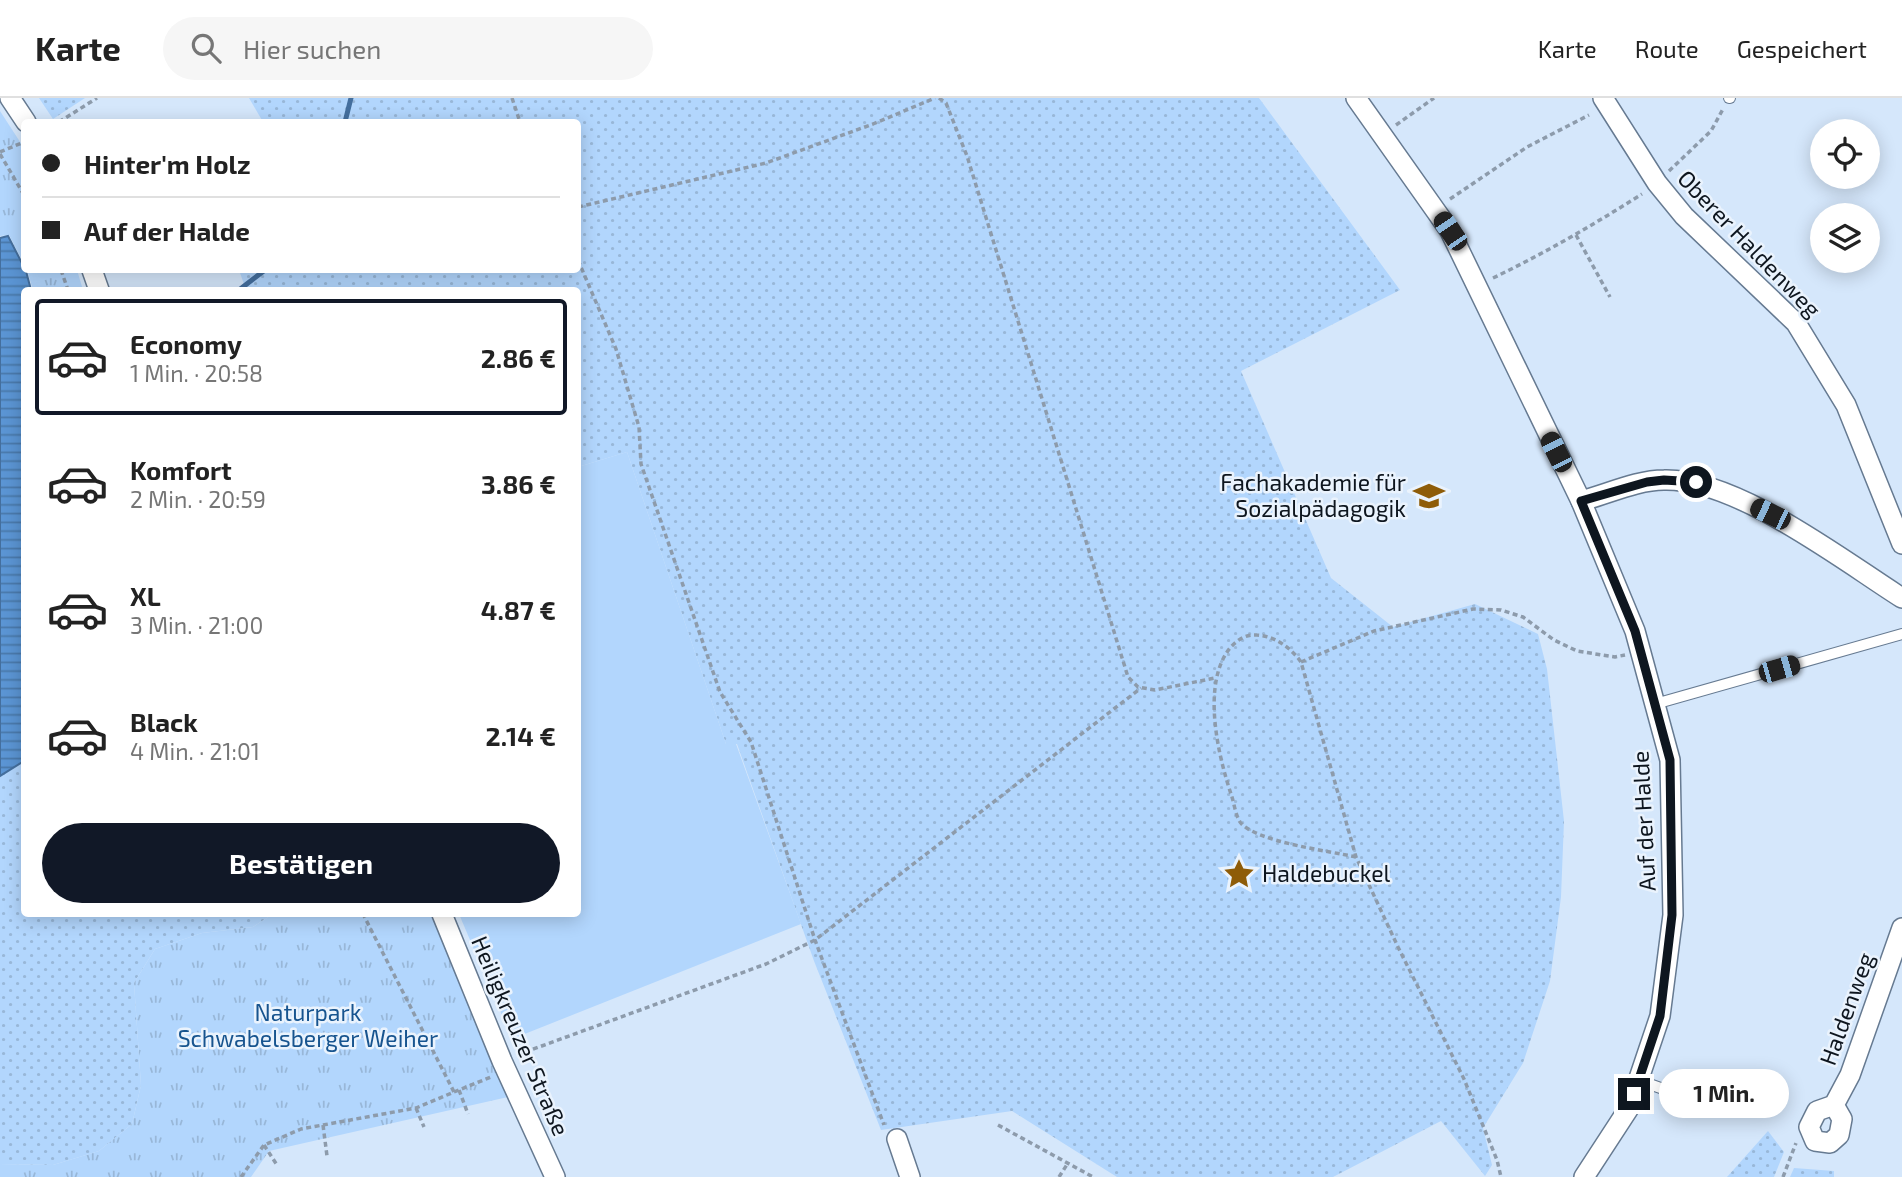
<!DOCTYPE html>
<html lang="de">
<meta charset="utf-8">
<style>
:root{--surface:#fff;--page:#f6f6f6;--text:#222;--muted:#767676;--line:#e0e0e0;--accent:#111827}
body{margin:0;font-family:"Exo 2",sans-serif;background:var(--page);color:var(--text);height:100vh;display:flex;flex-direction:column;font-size:26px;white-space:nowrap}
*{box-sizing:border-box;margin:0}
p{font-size:23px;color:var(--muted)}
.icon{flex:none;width:38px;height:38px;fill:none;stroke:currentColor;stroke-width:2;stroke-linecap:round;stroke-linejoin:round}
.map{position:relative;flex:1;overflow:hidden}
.sheet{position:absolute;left:21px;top:189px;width:560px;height:630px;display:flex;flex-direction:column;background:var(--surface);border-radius:7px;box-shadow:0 4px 18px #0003}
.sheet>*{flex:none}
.hud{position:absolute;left:21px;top:21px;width:560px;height:154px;border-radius:7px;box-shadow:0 4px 18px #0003;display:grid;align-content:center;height:154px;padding:0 21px;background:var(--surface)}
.buttons{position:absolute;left:1810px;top:21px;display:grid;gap:14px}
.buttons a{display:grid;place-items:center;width:70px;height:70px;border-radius:50%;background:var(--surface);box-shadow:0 4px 18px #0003;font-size:35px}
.end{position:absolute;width:32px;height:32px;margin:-16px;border:9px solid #0e161f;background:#fff;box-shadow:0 0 0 4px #fff}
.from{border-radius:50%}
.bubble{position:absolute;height:49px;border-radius:24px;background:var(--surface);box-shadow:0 4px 18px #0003;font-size:23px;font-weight:700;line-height:49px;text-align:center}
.car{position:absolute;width:21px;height:42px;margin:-21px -10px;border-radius:9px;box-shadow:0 0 5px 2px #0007;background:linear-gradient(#222 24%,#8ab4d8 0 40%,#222 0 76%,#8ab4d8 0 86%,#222 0)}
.hud b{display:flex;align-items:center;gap:24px;height:66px;font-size:26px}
.hud b+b{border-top:2px solid var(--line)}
.hud i{width:18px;height:18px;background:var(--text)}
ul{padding:12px 0 0;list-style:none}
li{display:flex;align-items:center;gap:21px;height:116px;margin:0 14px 10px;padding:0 7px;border:4px solid transparent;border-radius:7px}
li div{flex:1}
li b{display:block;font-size:26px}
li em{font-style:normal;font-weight:700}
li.current{border-color:var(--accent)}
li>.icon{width:63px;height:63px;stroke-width:1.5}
.button{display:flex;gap:14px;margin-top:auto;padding:14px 21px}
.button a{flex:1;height:80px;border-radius:42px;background:var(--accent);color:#fff;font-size:28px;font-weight:700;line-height:80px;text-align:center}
header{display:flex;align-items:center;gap:42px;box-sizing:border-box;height:98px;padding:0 35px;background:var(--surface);border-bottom:2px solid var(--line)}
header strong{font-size:33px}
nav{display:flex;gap:38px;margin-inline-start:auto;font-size:24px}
.search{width:490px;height:63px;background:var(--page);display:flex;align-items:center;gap:18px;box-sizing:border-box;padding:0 24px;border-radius:38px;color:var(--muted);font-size:26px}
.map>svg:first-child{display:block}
.grass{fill:url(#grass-dots)}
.park{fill:url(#park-tufts)}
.pitch{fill:#b2d6fd}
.water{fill:url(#water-rules);stroke:#446f9e;stroke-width:2}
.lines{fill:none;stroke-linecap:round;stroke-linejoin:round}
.stream{stroke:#446f9e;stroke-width:5}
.lane-casing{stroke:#667a91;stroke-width:12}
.street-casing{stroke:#667a91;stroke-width:22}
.path{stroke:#8d9bab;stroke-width:3.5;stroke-dasharray:5 3.5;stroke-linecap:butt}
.lane{stroke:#fff;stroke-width:10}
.street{stroke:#fff;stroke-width:19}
.route{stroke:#0e161f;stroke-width:9}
.labels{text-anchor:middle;stroke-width:5;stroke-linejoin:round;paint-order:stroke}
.street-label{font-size:23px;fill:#0e161f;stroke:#eaf3fd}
.poi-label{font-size:23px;fill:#0e161f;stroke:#eaf3fd;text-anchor:end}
.park-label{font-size:23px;fill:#17548f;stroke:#eaf3fd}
</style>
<header>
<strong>Karte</strong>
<div class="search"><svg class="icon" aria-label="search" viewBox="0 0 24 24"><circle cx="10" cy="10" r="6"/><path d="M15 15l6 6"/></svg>Hier suchen</div>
<nav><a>Karte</a><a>Route</a><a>Gespeichert</a></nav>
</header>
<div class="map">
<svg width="1902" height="1079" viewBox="0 0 1902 1079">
<defs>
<pattern id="grass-dots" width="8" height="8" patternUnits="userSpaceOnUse" patternTransform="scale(1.75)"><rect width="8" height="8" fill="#b2d6fd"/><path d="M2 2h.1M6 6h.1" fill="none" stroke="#98b7d8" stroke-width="1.8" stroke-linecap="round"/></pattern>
<pattern id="park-tufts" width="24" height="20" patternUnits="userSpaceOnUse" patternTransform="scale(1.75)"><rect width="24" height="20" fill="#b2d6fd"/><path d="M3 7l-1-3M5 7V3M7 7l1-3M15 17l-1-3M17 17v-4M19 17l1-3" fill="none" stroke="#98b7d8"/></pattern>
<pattern id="water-rules" width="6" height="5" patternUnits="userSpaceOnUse" patternTransform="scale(1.75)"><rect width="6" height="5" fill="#5b95d4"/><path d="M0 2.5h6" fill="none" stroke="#4a79ab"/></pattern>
</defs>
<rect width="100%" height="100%" fill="#d5e7fb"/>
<g class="grass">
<polygon points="39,0 85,0 53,21"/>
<polygon points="249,0 1259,0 1400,192 1241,273 1331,480 1393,529 1475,506 1538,536 1547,571 1564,723 1561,799 1550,883 1523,965 1483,1030 1492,1067 1485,1078 1441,1023 1333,1079 1117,1079 1012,1013 881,1032 814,863 737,646 726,646 627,354 578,369 578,192 246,192 239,172 578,172 578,24 263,24"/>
<polygon points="24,663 24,816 273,816 253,829 202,835 155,851 134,885 141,987 132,1026 99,1053 53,1067 0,1066 0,678"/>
<polygon points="1768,1033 1784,1054 1774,1079 1727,1079"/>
<polygon points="1794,1070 1834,1073 1834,1079 1790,1079"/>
</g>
<g class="park">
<polygon points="0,13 24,50 24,166 9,137 0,138"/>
<polygon points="27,172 77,172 83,192 33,192"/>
<polygon points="273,816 432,816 508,999 269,1053 251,1079 0,1079 0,1066 53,1067 99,1053 132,1026 141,987 134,885 155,851 202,835 253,829"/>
</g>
<polygon class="pitch" points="627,354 726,646 736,646 801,826 512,941 459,816 578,816 578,369"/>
<polygon class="water" points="8,138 26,173 31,192 24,192 24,663 0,678 0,140"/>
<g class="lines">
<g class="stream">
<polyline points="345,24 351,0"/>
<polyline points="239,192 265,172"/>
</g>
<defs>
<g id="lane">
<polyline points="1729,0 1730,0"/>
<polyline points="1655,606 1902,536"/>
<polyline points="1638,982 1683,998"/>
</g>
<g id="street">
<polyline points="10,0 26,24"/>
<polyline points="1356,0 1450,133 1581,403 1635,533 1670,662 1673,817 1660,918 1629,1010 1584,1079"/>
<polyline points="1603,0 1657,85 1684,118 1796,225 1846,307 1902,446"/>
<polyline points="92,172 99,192"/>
<path d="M1581,403c27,-7 56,-21 83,-21 72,-2 178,80 238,118"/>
<polyline points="442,816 502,963 555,1079"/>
<polyline points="1834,1007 1842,1021 1839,1037 1830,1045 1815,1043 1809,1029 1817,1013 1834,1007 1850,977 1902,830"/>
<polyline points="897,1041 910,1079"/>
</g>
</defs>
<use href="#lane" class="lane-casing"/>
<use href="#street" class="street-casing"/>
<g class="path">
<polyline points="512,0 520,24"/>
<polyline points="939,0 946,5 967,58 1128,579 1138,589 1155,592 1215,580"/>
<polyline points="59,24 97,0"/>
<polyline points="1396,27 1434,0"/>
<polyline points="0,54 24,44"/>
<polyline points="0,56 24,97"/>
<polyline points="1669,73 1711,33 1723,11"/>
<polyline points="1450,101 1527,49 1589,17"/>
<polyline points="578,109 766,65 873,26 935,0"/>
<polyline points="1576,137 1610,199"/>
<polyline points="578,162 616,251 639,329 641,366 720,594 751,644 815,842 884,1027"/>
<polyline points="61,172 68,192"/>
<path d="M1493,180c52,-25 100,-53 149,-84"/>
<polyline points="1301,564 1374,533 1473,511 1501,512 1523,519 1554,542 1577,553 1615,559 1625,557"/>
<path d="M1356,759c-26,-6 -101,-15 -116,-35 -4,-6 -6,-18 -8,-25 -14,-41 -31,-113 -2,-149 7,-8 16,-14 27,-13 18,1 34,13 44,27l55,195 42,90 66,132 33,81 4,17"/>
<polyline points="517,957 766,866 815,842 1141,590"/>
<polyline points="459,992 468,1016"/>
<polyline points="454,994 491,979"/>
<polyline points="416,1010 424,1029"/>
<polyline points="323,1027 327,1058"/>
<polyline points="998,1027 1093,1079"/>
<polyline points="264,1047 277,1067"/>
<polyline points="241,1079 264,1047 301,1031 416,1010 454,994 363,816"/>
<polyline points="1059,1079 1068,1065"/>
<polyline points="1783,1079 1796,1045"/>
</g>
<use href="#lane" class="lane"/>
<use href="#street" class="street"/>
</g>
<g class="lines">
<polyline class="route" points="1634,996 1660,918 1672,817 1670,662 1635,533 1581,403 1647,384 1664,382 1696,384"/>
</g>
<defs>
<symbol id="university-bare" viewBox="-9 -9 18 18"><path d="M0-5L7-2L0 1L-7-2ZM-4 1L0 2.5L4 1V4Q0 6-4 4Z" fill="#8e5c08" stroke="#eaf3fd" stroke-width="2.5" paint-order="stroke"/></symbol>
<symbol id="sight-bare" viewBox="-9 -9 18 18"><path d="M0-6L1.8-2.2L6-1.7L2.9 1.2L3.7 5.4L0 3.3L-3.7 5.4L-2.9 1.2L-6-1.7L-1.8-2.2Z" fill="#8e5c08" stroke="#eaf3fd" stroke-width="2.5" paint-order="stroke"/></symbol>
</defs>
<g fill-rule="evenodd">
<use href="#university-bare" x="1407" y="376" width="44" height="44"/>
<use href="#sight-bare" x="1217" y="754" width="44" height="44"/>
</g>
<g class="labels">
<g class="street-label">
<text transform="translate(1749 146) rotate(46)" y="8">Oberer Haldenweg</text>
<text transform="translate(1644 723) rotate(-93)" y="8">Auf der Halde</text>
<text transform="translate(1847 911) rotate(-70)" y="8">Haldenweg</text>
<text transform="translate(520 938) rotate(67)" y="8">Heiligkreuzer Straße</text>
</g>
<g class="poi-label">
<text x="1406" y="393">Fachakademie für<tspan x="1406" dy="26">Sozialpädagogik</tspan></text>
<text x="1262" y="784" text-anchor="start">Haldebuckel</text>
</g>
<g class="park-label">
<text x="308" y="923">Naturpark<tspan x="308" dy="26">Schwabelsberger Weiher</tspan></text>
</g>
</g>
</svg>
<div class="buttons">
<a><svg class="icon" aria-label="locate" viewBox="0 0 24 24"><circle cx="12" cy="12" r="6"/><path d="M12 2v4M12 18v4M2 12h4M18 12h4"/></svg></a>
<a><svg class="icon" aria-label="layers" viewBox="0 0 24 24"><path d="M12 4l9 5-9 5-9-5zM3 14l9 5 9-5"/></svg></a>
</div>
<i class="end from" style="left:1696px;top:384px"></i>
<i class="end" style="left:1634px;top:996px"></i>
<div class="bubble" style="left:1659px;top:971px;width:130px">1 Min.</div>
<i class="car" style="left:1450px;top:133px;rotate:326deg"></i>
<i class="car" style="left:1556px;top:354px;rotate:333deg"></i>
<i class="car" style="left:1770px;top:416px;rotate:296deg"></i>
<i class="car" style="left:1779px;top:571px;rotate:74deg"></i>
<div class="hud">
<b><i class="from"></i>Hinter'm Holz</b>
<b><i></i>Auf der Halde</b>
</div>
<section class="sheet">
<ul>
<li class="current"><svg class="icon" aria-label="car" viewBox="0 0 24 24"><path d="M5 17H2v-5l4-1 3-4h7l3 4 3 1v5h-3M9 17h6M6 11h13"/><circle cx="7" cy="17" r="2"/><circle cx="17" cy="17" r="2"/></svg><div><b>Economy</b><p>1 Min. · 20:58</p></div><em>2.86 €</em></li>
<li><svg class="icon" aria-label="car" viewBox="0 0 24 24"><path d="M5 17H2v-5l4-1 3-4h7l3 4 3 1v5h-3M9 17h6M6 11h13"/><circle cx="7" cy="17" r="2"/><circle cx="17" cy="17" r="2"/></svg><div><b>Komfort</b><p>2 Min. · 20:59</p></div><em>3.86 €</em></li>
<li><svg class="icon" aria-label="car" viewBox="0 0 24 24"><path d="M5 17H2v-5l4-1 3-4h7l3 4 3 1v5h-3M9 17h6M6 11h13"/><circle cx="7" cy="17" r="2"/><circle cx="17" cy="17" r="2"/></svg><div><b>XL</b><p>3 Min. · 21:00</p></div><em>4.87 €</em></li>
<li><svg class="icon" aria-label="car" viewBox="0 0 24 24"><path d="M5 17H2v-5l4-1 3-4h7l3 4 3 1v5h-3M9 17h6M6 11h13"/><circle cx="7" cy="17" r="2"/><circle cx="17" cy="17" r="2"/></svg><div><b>Black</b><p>4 Min. · 21:01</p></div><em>2.14 €</em></li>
</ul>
<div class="button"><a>Bestätigen</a></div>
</section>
</div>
